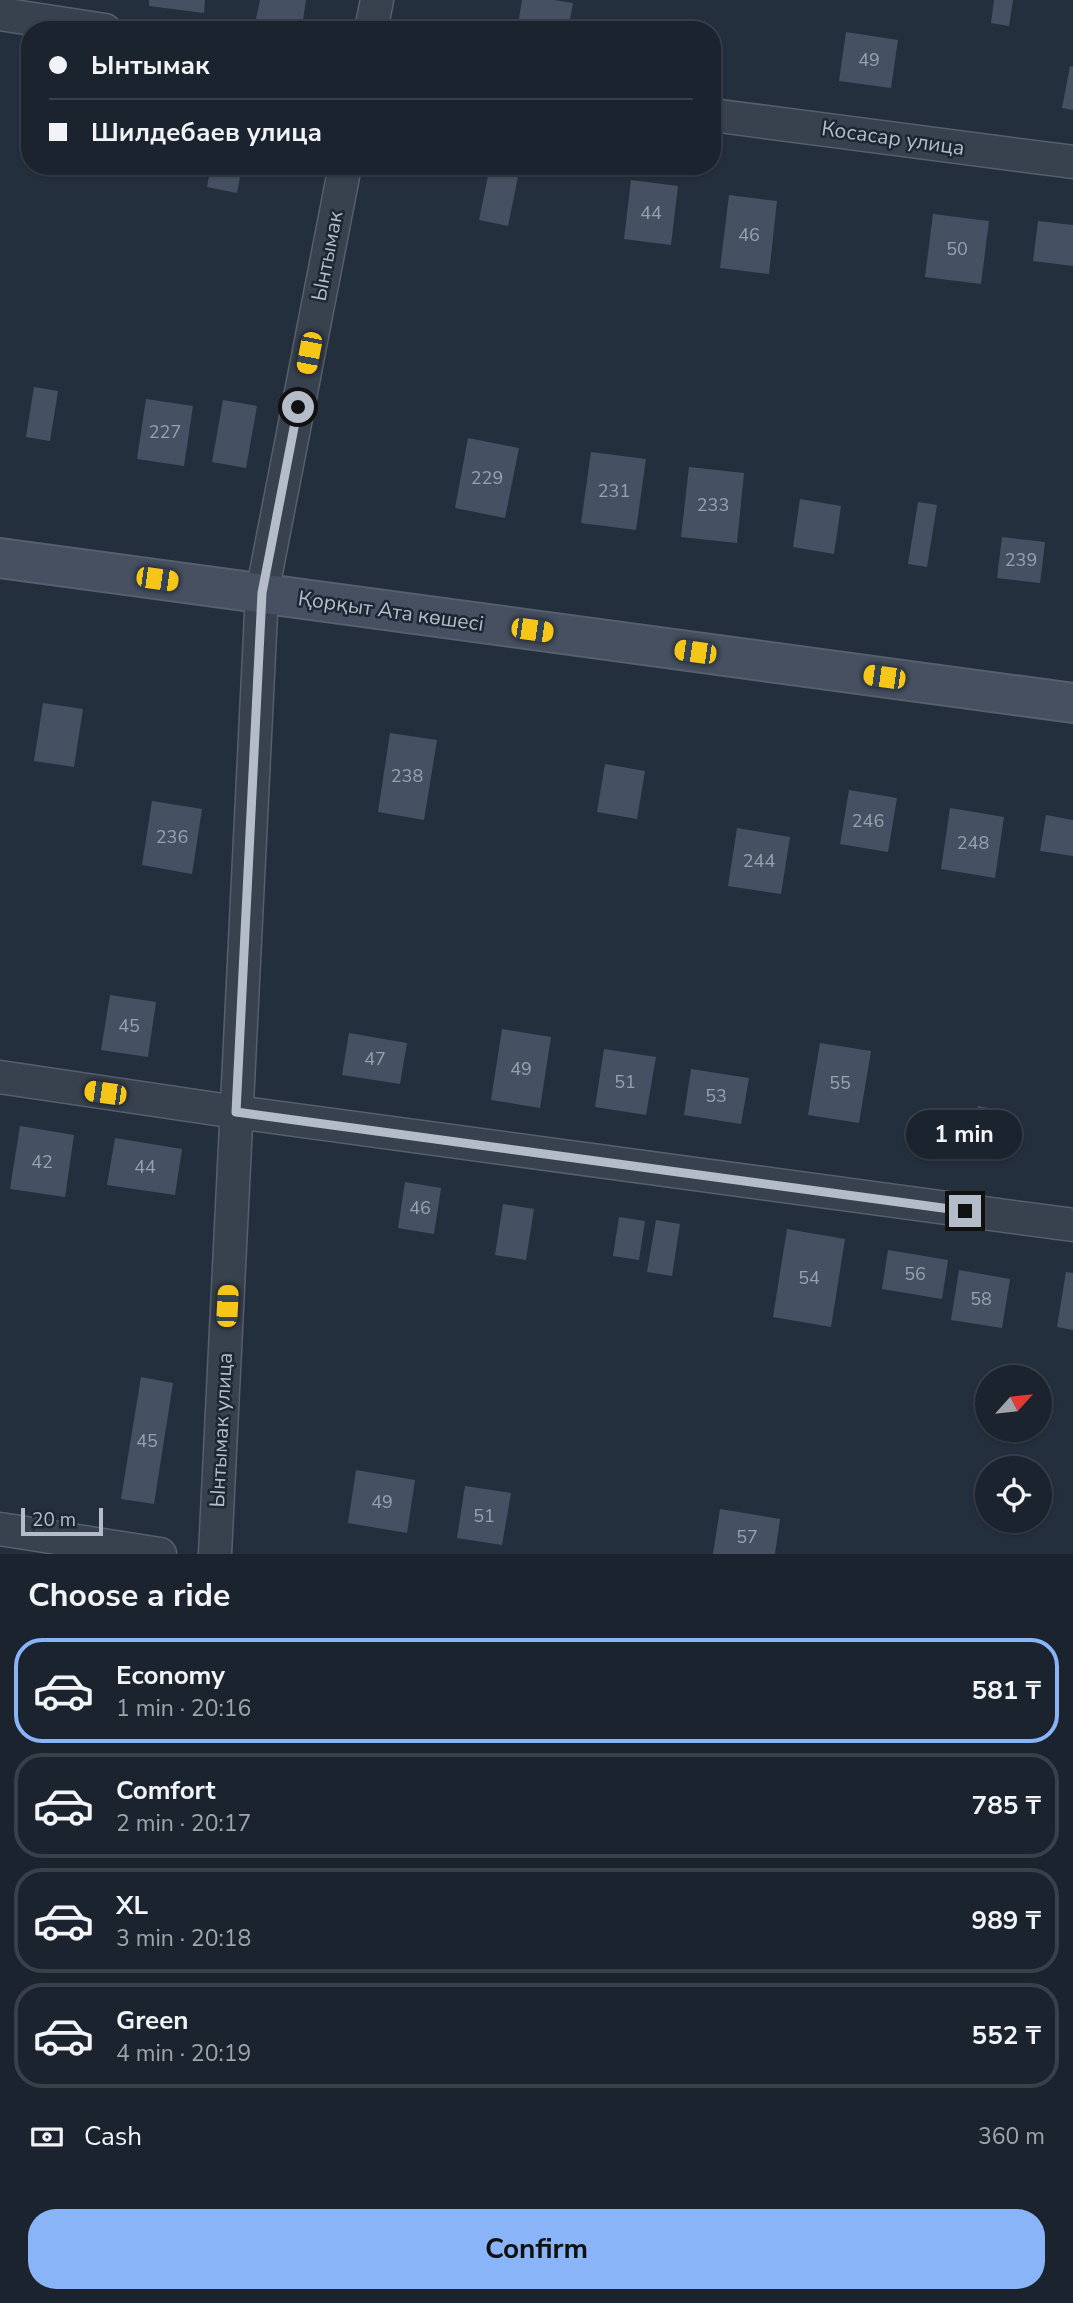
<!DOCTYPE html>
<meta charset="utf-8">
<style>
:root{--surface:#1b232e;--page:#242b36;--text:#f1f3f6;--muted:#a0a4aa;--line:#39404a;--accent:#8ab4f8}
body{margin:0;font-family:"Nunito Sans",sans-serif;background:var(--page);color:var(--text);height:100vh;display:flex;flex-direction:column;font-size:26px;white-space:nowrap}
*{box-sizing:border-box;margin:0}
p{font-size:23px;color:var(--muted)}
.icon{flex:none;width:38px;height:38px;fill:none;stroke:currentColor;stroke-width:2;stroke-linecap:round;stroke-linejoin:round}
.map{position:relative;height:1554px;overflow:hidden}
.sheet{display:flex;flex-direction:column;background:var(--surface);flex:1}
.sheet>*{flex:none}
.hud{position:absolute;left:21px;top:21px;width:700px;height:154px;border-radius:28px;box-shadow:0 2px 5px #0004,0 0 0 2px var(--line);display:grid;align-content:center;height:154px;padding:0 28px;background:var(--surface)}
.needle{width:46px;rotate:63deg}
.controls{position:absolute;left:975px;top:1365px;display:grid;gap:14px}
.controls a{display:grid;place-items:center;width:77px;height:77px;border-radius:50%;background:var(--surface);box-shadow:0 2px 5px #0004,0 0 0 2px var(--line);font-size:35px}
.scale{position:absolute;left:21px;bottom:18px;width:82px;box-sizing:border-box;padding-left:7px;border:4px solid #b4bcc9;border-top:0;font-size:19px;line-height:24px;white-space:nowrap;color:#b4bcc9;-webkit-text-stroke:5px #1d2633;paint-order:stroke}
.end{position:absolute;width:32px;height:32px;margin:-16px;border:9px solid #b4bcc9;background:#111;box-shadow:0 0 0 4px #111}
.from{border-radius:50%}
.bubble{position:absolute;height:49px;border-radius:24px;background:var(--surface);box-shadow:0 2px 5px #0004,0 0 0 2px var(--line);font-size:23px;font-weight:700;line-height:49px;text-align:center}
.car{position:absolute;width:21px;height:42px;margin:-21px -10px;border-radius:9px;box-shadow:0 0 5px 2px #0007;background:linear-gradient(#f5c518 24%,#345 0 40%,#f5c518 0 76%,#345 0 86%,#f5c518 0)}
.hud b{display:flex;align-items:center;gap:24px;height:66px;font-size:26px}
.hud b+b{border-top:2px solid var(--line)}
.hud i{width:18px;height:18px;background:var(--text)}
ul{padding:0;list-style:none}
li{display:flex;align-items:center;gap:21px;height:105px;margin:0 14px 10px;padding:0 14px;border:4px solid var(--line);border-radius:28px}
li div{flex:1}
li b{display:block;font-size:26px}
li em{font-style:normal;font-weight:700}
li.current{border-color:var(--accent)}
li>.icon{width:63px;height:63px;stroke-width:1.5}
h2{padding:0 28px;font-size:32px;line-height:84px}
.pay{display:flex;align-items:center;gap:18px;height:77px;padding:0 28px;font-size:26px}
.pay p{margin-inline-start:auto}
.action{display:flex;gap:14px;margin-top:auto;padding:14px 28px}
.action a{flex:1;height:80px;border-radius:28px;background:var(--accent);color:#111;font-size:28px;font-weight:700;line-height:80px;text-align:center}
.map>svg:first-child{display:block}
.building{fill:#455162}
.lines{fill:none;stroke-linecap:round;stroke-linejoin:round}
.minor-casing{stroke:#565f6c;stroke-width:35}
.secondary-casing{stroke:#565f6c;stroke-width:42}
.minor{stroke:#38414e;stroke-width:32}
.secondary{stroke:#465061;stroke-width:38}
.route{stroke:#b4bcc9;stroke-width:9}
.labels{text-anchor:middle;stroke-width:5;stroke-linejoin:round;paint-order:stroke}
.number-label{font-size:18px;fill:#98a1af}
.street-label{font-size:21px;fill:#b4bcc9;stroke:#1d2633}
</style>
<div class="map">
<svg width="1073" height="1554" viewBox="0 0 1073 1554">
<rect width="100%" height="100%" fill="#242f3e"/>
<g class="building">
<polygon points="149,0 205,0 204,13 149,6"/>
<polygon points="260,0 306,0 302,27 256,19"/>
<polygon points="522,0 554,0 573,3 568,30 517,30"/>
<polygon points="994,0 1013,0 1009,26 991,23"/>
<polygon points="684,22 712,27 711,30 682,30"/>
<polygon points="846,32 898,40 891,88 839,81"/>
<polygon points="1070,66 1073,67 1073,110 1062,108"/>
<polygon points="211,166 242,166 237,193 207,187"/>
<polygon points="490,166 519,172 508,226 479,220"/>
<polygon points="631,180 678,186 671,245 624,239"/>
<polygon points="729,195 777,201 769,274 720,268"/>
<polygon points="933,214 989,221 981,284 925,277"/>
<polygon points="1038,221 1073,225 1073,266 1033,261"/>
<polygon points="34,387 58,391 50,441 26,437"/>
<polygon points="146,399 193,406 184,466 137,459"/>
<polygon points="223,400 257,406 246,468 212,462"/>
<polygon points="468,438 519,448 505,518 455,508"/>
<polygon points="591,452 646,459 636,530 581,523"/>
<polygon points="689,467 744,473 737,543 681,537"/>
<polygon points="800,499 841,506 834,554 793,547"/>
<polygon points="918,502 937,505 927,567 908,564"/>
<polygon points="1002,537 1045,542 1040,583 997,578"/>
<polygon points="43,703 83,709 74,767 34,761"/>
<polygon points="390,733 437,740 424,820 378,812"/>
<polygon points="605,764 645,771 637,819 597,812"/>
<polygon points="849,790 897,798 888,852 840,844"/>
<polygon points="152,801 202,809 192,874 142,865"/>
<polygon points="950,808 1004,817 995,878 941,869"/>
<polygon points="1046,815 1073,820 1073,856 1040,851"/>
<polygon points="737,828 790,837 781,894 728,886"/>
<polygon points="110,995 156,1002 148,1057 101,1050"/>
<polygon points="502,1029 551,1037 540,1108 491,1100"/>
<polygon points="349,1033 407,1043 400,1084 342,1075"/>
<polygon points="820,1043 871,1051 859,1123 808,1115"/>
<polygon points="604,1049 656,1057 646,1115 595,1107"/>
<polygon points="691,1069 749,1078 741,1124 684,1115"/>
<polygon points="978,1106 1011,1112 1004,1157 971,1152"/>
<polygon points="20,1126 74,1135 65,1197 10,1189"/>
<polygon points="115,1138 182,1149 175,1195 107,1185"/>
<polygon points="405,1182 441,1188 434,1234 398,1228"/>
<polygon points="503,1204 534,1209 526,1260 495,1255"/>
<polygon points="619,1217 645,1221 639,1260 613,1256"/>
<polygon points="656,1220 680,1224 672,1276 647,1272"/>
<polygon points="787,1229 845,1239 831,1327 773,1317"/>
<polygon points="888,1250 948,1260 942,1299 882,1289"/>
<polygon points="959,1270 1010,1279 1002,1328 951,1320"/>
<polygon points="1066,1272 1073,1273 1073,1330 1057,1327"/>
<polygon points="141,1377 173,1383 154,1504 121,1499"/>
<polygon points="356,1470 415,1480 407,1533 348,1523"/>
<polygon points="465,1486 511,1493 502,1545 457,1538"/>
<polygon points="720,1509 780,1519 775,1554 713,1554"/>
</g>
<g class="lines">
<defs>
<g id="minor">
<polyline points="0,14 105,30"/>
<polyline points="371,30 377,0"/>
<polyline points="712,115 1073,162"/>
<polyline points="0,1077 236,1112 1073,1225"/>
<polyline points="0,1529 160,1554"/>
<polyline points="215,1554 262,593 345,166"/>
</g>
<polyline id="secondary" points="0,558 1073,703"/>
</defs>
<use href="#minor" class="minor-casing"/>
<use href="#secondary" class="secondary-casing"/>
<use href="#minor" class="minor"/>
<use href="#secondary" class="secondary"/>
</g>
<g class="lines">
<polyline class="route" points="298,407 262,593 236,1112 965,1211"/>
</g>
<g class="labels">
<g class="number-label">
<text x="869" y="66">49</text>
<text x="651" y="219">44</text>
<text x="749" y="241">46</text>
<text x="957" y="255">50</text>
<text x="165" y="438">227</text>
<text x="487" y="484">229</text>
<text x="614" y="497">231</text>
<text x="713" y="511">233</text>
<text x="1021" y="566">239</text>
<text x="407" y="782">238</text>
<text x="868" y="827">246</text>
<text x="172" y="843">236</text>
<text x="973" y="849">248</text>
<text x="759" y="867">244</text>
<text x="129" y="1032">45</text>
<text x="375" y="1065">47</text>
<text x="521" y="1075">49</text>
<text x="625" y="1088">51</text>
<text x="840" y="1089">55</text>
<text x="716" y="1102">53</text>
<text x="42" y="1168">42</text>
<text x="145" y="1173">44</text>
<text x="420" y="1214">46</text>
<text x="915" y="1280">56</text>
<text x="809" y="1284">54</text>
<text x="981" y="1305">58</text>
<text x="147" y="1447">45</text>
<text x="382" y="1508">49</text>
<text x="484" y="1522">51</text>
<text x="747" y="1543">57</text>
</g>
<g class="street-label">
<text transform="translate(893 138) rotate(8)" y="7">Косасар улица</text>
<text transform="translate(327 256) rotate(-79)" y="7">Ынтымак</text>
<text transform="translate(391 611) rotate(8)" y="7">Қорқыт Ата көшесі</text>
<text transform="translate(221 1430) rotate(-87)" y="7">Ынтымак улица</text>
</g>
</g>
</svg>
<div class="controls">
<a><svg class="needle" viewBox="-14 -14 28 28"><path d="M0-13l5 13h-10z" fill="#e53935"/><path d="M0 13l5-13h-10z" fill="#a0a4aa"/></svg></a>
<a><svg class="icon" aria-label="locate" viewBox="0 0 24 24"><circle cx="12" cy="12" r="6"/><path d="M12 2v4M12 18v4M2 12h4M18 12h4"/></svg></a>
</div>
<div class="scale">20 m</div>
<i class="end from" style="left:298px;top:407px"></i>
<i class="end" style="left:965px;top:1211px"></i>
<div class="bubble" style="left:906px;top:1110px;width:116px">1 min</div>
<i class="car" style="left:309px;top:353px;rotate:191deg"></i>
<i class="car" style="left:157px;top:579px;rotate:98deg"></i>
<i class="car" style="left:532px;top:630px;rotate:98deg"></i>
<i class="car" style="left:695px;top:652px;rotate:278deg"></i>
<i class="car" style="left:884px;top:677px;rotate:278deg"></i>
<i class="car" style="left:105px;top:1093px;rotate:278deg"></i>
<i class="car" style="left:227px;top:1306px;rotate:3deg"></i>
<div class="hud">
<b><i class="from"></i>Ынтымак</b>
<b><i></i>Шилдебаев улица</b>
</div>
</div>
<section class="sheet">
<h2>Choose a ride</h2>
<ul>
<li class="current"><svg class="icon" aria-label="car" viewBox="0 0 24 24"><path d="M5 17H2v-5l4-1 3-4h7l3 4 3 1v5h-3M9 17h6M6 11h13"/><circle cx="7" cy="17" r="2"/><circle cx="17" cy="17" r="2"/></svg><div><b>Economy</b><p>1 min · 20:16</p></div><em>581 ₸</em></li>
<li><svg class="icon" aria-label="car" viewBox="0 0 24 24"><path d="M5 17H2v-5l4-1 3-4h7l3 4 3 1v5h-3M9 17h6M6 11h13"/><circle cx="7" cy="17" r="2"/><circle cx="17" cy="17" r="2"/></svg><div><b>Comfort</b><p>2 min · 20:17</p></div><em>785 ₸</em></li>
<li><svg class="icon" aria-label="car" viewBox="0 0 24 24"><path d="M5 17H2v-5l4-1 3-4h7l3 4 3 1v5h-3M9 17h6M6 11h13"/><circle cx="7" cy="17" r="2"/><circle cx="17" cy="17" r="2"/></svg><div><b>XL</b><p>3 min · 20:18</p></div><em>989 ₸</em></li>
<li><svg class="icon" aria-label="car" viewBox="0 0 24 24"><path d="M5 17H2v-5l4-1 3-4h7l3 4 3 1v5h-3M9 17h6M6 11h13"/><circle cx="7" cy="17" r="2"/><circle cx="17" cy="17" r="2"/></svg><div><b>Green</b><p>4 min · 20:19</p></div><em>552 ₸</em></li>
</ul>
<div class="pay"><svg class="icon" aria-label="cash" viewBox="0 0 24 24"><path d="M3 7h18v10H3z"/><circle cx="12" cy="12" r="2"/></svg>Cash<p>360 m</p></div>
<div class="action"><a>Confirm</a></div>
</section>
